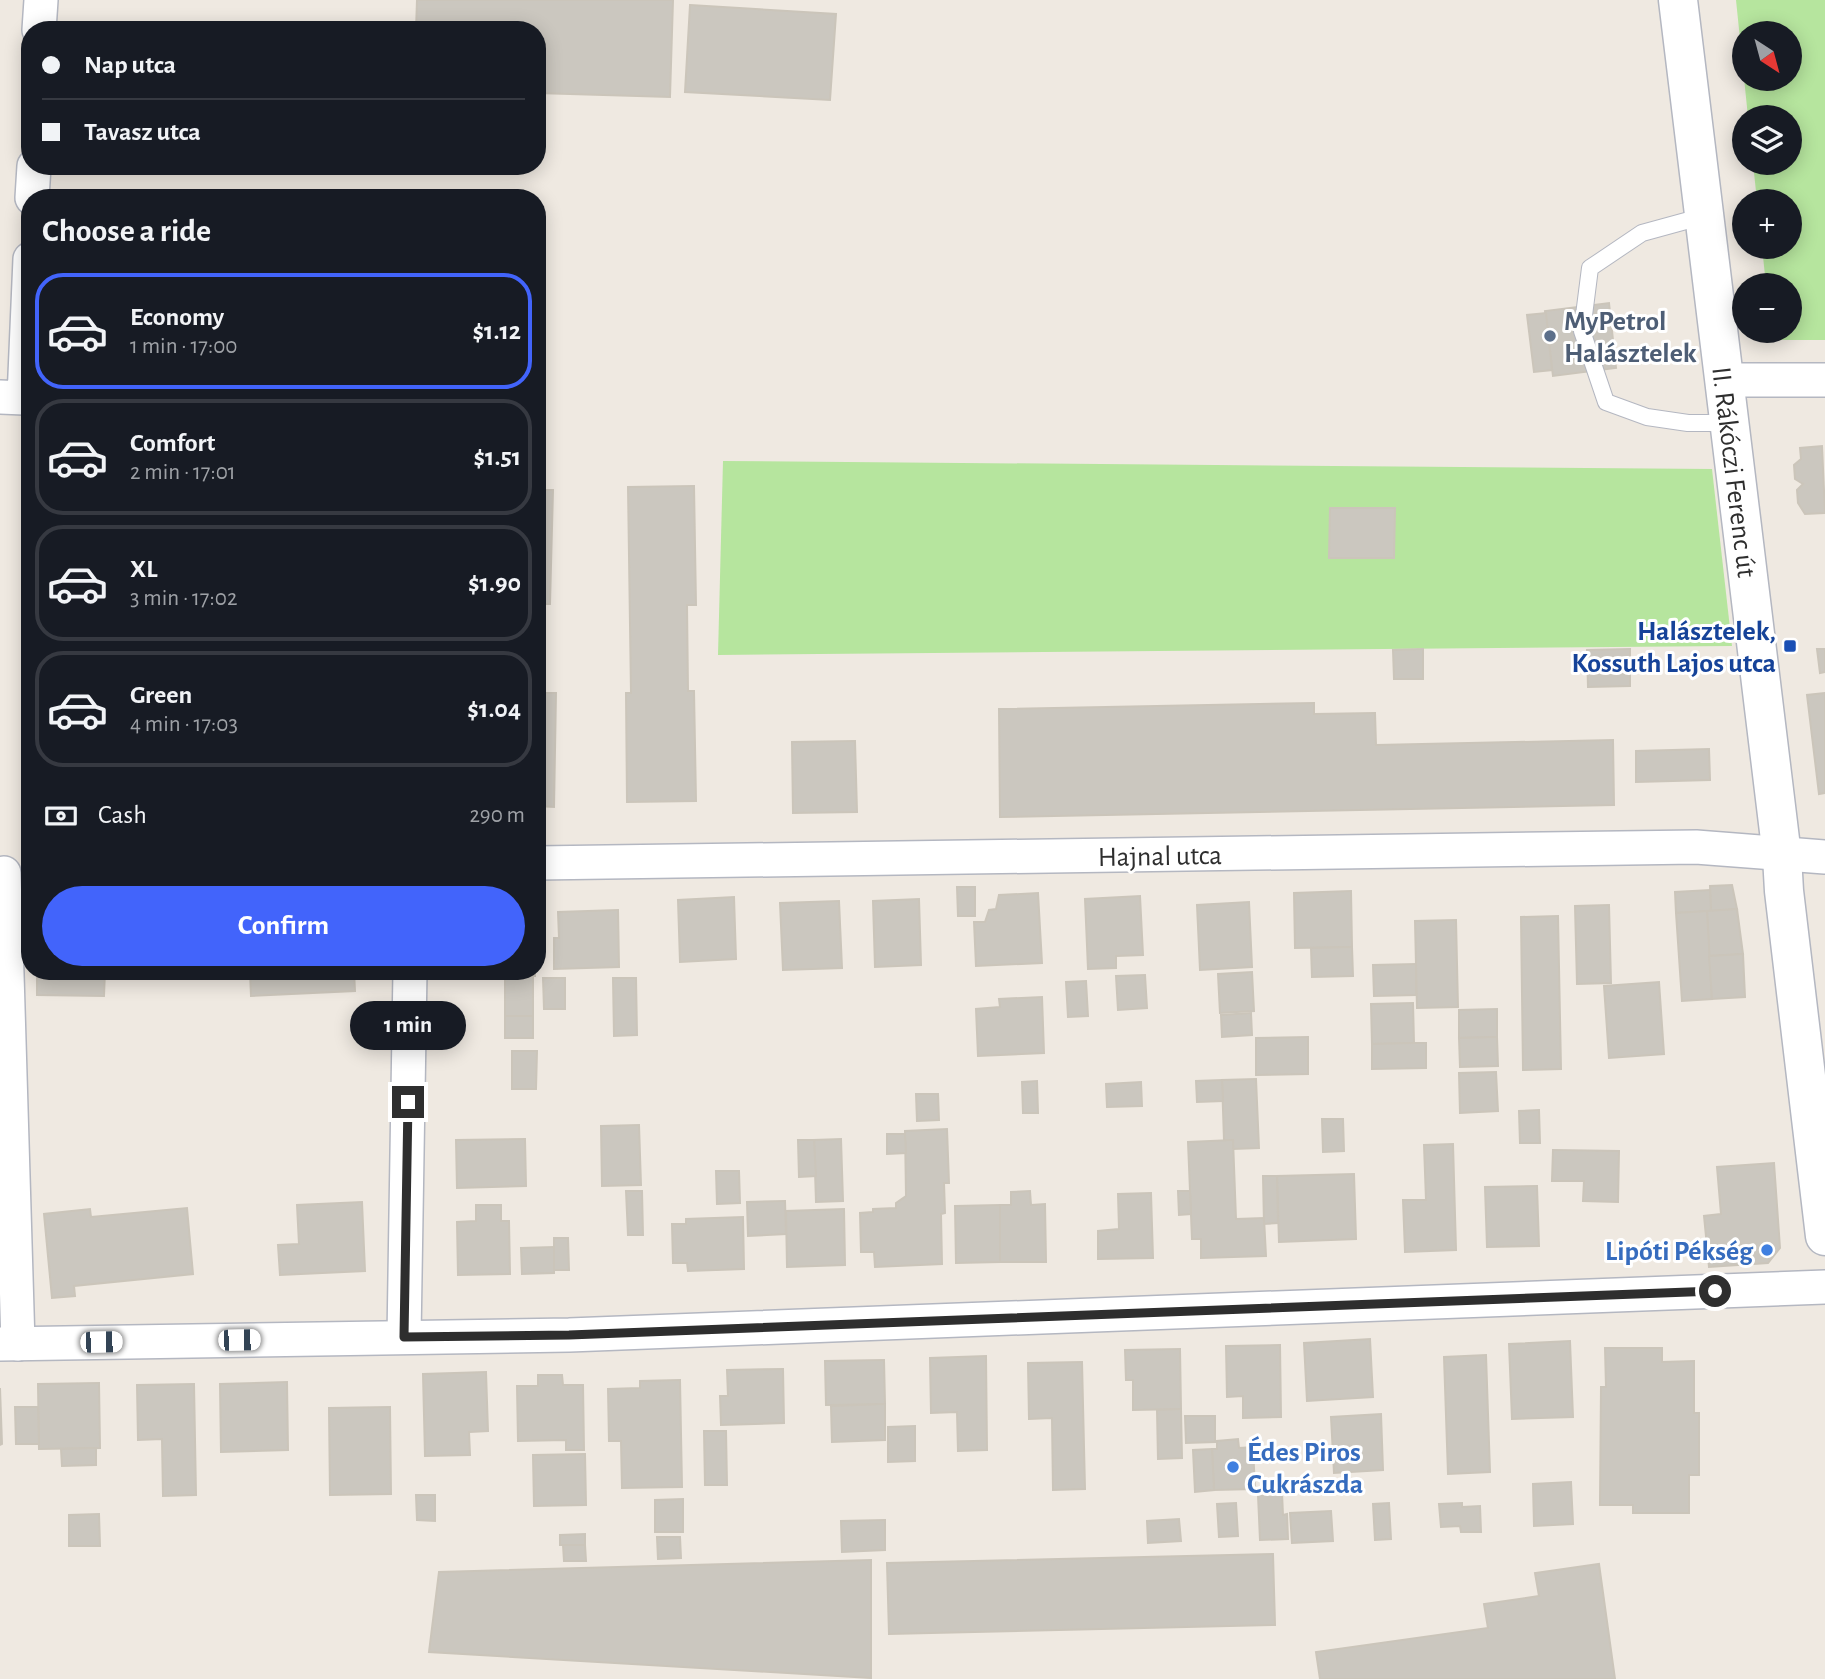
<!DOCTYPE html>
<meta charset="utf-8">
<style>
:root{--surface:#171b24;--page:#20242c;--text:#f1f3f6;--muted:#9ea1a6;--line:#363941;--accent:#4264fb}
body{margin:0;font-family:"Alegreya Sans",sans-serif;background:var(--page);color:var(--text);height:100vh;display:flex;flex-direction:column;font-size:26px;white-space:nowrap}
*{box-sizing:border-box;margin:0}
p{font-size:23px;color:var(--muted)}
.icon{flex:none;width:38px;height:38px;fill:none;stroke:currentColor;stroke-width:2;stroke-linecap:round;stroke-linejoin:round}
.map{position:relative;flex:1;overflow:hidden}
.panel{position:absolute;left:21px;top:189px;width:525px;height:791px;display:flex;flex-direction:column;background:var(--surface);border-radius:28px;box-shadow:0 4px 18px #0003}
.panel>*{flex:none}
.guide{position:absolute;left:21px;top:21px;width:525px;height:154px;border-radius:28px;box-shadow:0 4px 18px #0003;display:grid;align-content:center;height:154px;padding:0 21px;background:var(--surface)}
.needle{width:46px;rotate:144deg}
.controls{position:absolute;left:1732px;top:21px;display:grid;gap:14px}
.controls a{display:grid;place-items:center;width:70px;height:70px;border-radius:50%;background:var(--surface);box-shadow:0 4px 18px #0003;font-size:35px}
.end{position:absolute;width:32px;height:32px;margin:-16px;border:9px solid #2e2e2e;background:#fff;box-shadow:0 0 0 4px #fff}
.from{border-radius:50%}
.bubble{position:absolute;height:49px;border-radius:24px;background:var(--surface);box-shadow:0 4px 18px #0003;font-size:23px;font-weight:600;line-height:49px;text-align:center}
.car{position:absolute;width:21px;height:42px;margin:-21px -10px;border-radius:9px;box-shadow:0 0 5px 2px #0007;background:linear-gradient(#fff 24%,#345 0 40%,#fff 0 76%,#345 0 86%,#fff 0)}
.guide b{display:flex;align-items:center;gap:24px;height:66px;font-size:26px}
.guide b+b{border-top:2px solid var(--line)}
.guide i{width:18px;height:18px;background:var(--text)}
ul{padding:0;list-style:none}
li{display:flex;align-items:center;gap:21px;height:116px;margin:0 14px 10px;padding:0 7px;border:4px solid var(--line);border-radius:28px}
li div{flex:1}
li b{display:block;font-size:26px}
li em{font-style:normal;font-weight:600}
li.selected{border-color:var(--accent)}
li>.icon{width:63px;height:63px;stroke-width:1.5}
h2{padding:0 21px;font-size:32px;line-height:84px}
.pay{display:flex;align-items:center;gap:18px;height:77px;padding:0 21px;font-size:26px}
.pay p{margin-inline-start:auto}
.button{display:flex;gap:14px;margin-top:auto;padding:14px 21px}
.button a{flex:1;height:80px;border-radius:42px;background:var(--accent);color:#fff;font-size:28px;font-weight:600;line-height:80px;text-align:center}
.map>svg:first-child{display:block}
.green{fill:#b6e59e;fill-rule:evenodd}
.building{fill:#cbc7bf;stroke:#cbc5ba;stroke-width:2}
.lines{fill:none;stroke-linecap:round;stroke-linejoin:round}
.service-casing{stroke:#b4b7c1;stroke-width:18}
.minor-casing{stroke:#b4b7c1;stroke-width:36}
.secondary-casing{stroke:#b4b7c1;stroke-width:41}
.service{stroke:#fff;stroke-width:16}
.minor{stroke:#fff;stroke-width:33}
.secondary{stroke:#fff;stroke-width:38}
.route{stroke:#2e2e2e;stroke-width:9}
.service-dot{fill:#5c6f8a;stroke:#fff;stroke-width:2.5}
.transit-dot{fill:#1a4fb4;stroke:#fff;stroke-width:2.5}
.shop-dot{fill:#3f7fe0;stroke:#fff;stroke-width:2.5}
.labels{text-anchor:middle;stroke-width:6;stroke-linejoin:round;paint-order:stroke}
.service-label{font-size:28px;font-weight:bold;fill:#4e5e75;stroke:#fff;text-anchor:start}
.street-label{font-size:28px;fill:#2e2e2e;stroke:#fff}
.transit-label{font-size:28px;font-weight:bold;fill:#164399;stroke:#fff;text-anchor:end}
.shop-label{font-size:28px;font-weight:bold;fill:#366cbe;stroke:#fff;text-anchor:end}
</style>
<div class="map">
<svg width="1825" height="1679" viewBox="0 0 1825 1679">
<rect width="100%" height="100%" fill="#efe9e1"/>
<g class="green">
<path d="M1736,0h89v340h-54l-1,-9h20v-46h-24l-4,-38h28v-46h-33l-4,-38h37v-46h-42zM1745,33h45v46h-45z"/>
<polygon points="723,461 1712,469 1732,646 718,655"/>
</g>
<g class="building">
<polygon points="417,0 673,0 670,97 537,93 537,30 416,30"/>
<polygon points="690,5 836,14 830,100 685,92"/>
<polygon points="1609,303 1616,368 1553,376 1545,311"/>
<polygon points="1546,313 1552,370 1534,372 1527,315"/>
<polygon points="1822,446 1825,513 1805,514 1798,503 1797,490 1803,484 1795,479 1794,465 1801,459 1800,448"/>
<polygon points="694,486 696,605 687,605 688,691 694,691 696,801 627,802 626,693 631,693 628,487"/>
<polygon points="24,490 30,490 30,808 26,808"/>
<polygon points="537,490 553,490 550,604 543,604 542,693 556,693 554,807 537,806"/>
<polygon points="1330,508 1395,508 1394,558 1329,558"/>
<polygon points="1423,649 1423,679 1394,679 1393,650"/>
<polygon points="1630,649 1630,686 1588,687 1587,650"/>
<polygon points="1817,649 1825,649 1825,672 1820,673"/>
<polygon points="1825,693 1825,793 1819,794 1807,695"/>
<polygon points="1314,703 1314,714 1375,713 1376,745 1613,740 1614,805 1000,817 999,709"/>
<polygon points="855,741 857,812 793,813 792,742"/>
<polygon points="1709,749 1710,780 1636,782 1636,751"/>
<polygon points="1732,885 1737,909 1711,911 1710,886"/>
<polygon points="957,887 975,887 975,916 958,916"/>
<polygon points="1710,890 1711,911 1676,913 1675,892"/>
<polygon points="1351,891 1352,947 1295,948 1294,893"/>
<polygon points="1038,893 1042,963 976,966 974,922 985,922 989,910 996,909 999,895"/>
<polygon points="1140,896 1143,955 1116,956 1116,968 1088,969 1085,899"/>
<polygon points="734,897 736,959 680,962 678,900"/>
<polygon points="919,899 921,965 875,967 873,901"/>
<polygon points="839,901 842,968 783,970 780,903"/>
<polygon points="1249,902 1252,967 1200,970 1197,905"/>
<polygon points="1609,905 1611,983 1577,984 1575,906"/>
<polygon points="1737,909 1743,954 1709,956 1707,911"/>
<polygon points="618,910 619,967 554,969 554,938 559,938 558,912"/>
<polygon points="1707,911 1712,999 1682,1001 1676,913"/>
<polygon points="1558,916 1561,1069 1523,1070 1521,917"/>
<polygon points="1456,920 1458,1007 1417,1008 1415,921"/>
<polygon points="1352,947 1353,976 1312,977 1311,948"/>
<polygon points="1743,954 1745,997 1712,999 1709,956"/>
<polygon points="1416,964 1416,995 1374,996 1373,965"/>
<polygon points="37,971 105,971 104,996 37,995"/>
<polygon points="250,971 354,971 355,991 251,996"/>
<polygon points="476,971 535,971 535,976 476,975"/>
<polygon points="1252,972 1254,1011 1220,1013 1218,974"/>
<polygon points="505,975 533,976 533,1016 505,1016"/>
<polygon points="1145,975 1147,1008 1118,1010 1116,976"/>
<polygon points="543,978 565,978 565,1009 544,1009"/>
<polygon points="613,978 636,978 637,1035 614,1036"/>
<polygon points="1086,981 1088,1016 1068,1017 1066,982"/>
<polygon points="1659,982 1664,1054 1609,1058 1604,986"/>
<polygon points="1042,997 1044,1053 978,1056 976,1009 1000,1007 999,999"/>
<polygon points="1413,1003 1414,1043 1372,1044 1371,1004"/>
<polygon points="1497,1009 1497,1037 1459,1038 1459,1010"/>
<polygon points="1251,1013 1252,1035 1222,1037 1221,1015"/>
<rect x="505" y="1016" width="28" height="22"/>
<polygon points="1308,1037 1308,1074 1256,1075 1256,1038"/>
<polygon points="1497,1037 1498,1066 1460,1067 1459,1038"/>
<polygon points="1414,1043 1426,1043 1426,1068 1372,1069 1372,1044"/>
<polygon points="512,1051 537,1051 536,1089 512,1089"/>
<polygon points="1496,1072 1498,1111 1460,1113 1459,1073"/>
<polygon points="1256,1079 1259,1148 1233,1149 1233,1140 1224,1140 1222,1080"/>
<polygon points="1222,1080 1223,1101 1197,1102 1196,1081"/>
<polygon points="1037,1081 1038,1113 1023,1113 1022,1082"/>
<polygon points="1141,1082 1142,1106 1107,1107 1106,1084"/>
<polygon points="916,1094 938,1094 939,1120 917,1121"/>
<polygon points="1539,1110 1540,1143 1520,1143 1519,1111"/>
<polygon points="1322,1119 1343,1119 1344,1151 1323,1152"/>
<polygon points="639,1125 641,1185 602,1186 601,1126"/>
<polygon points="947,1129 949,1183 944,1183 945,1213 941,1214 942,1264 875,1267 874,1252 861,1252 860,1213 873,1212 873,1209 896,1208 896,1203 906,1196 905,1131"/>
<polygon points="887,1134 905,1134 906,1153 887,1154"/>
<polygon points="525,1139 526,1186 457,1188 456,1140"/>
<polygon points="841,1139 843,1201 816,1202 814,1140"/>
<polygon points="798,1140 814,1140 816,1176 799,1177"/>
<polygon points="1233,1140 1236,1219 1264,1218 1266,1256 1201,1258 1201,1239 1192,1239 1188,1142"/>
<polygon points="1453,1144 1456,1250 1405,1252 1403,1200 1426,1200 1424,1145"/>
<polygon points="1553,1150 1619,1151 1618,1202 1583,1201 1584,1181 1552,1181"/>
<polygon points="1774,1163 1780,1248 1768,1263 1709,1267 1704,1216 1721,1214 1717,1167"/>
<polygon points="716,1171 739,1171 740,1203 717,1204"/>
<polygon points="1354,1174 1356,1239 1279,1242 1277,1176"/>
<polygon points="1263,1176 1277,1176 1278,1223 1264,1224"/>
<polygon points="1537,1186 1539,1246 1487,1247 1485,1187"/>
<polygon points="626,1191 642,1191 643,1235 628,1235"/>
<polygon points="1030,1191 1031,1205 1045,1204 1046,1262 1000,1262 1000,1205 1011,1205 1011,1192"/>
<polygon points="1178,1191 1190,1191 1191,1214 1179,1215"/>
<polygon points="1151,1193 1153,1258 1098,1259 1098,1231 1119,1229 1118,1194"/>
<polygon points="785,1201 786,1234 748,1236 747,1202"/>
<polygon points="362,1202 365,1271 280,1275 278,1245 299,1244 297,1205"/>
<polygon points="476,1205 501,1205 501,1221 509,1221 510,1274 458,1275 457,1222 476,1221"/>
<polygon points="1000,1205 1000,1262 956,1263 955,1206"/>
<polygon points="187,1208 193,1274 74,1286 75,1296 52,1298 44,1214 90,1209 91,1217"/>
<polygon points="844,1209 845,1265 787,1267 786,1211"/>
<polygon points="743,1217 744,1269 688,1271 687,1263 673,1263 672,1224 686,1224 686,1219"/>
<polygon points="554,1238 568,1238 569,1270 554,1270"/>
<polygon points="554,1247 554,1273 522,1274 521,1248"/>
<polygon points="1370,1339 1373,1397 1307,1401 1304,1343"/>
<polygon points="1570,1341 1573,1417 1512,1419 1509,1344"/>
<polygon points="1280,1345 1281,1417 1243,1418 1243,1396 1227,1397 1226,1346"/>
<polygon points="1605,1348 1662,1348 1662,1362 1694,1361 1694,1413 1699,1413 1699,1475 1689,1475 1689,1513 1633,1513 1633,1505 1600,1505 1601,1387 1606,1387"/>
<polygon points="1180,1349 1181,1409 1133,1410 1133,1380 1126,1380 1125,1350"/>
<polygon points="1486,1355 1490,1472 1448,1474 1444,1357"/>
<polygon points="986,1356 987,1450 958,1451 957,1412 931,1413 930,1358"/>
<polygon points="884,1360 885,1404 826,1405 825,1361"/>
<polygon points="1082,1362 1085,1489 1053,1490 1052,1418 1029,1419 1028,1363"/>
<polygon points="783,1369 784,1423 721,1425 720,1396 728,1396 727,1370"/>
<polygon points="486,1372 488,1431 469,1432 470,1455 425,1456 423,1374"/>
<polygon points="538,1375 562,1375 563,1385 583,1385 584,1450 566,1450 566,1440 518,1441 517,1386 538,1386"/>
<polygon points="680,1380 682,1487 622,1488 621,1441 609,1441 608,1389 640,1388 640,1381"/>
<polygon points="287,1382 288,1450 221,1452 220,1384"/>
<polygon points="99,1383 100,1448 39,1449 38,1384"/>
<polygon points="194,1384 196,1495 163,1496 162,1439 138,1440 137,1385"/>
<polygon points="0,1388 2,1444 0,1445"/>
<polygon points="885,1404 885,1440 832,1442 831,1406"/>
<polygon points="15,1407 38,1407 39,1444 16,1444"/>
<polygon points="390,1407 391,1494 330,1495 329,1408"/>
<polygon points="1181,1409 1182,1458 1158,1459 1157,1410"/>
<polygon points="1381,1414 1383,1470 1334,1473 1331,1417"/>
<polygon points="1185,1416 1215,1416 1215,1442 1186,1443"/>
<polygon points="915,1426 915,1461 888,1462 888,1427"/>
<polygon points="704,1431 726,1431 727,1485 705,1485"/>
<polygon points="1238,1439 1239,1448 1253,1447 1255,1489 1214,1490 1212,1449 1217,1449 1217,1441"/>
<polygon points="96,1448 96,1465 62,1466 61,1449"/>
<polygon points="1212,1449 1214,1490 1195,1492 1193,1450"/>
<polygon points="585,1454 586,1505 534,1506 533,1455"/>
<polygon points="1571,1482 1573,1524 1534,1526 1533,1484"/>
<polygon points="1282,1493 1283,1515 1287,1514 1288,1539 1260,1540 1258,1495"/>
<polygon points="416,1495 435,1495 435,1521 417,1520"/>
<polygon points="683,1499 683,1532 655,1532 655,1500"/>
<polygon points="1236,1503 1238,1536 1219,1537 1217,1504"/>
<polygon points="1389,1503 1391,1539 1375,1540 1373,1504"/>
<polygon points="1462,1503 1462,1507 1480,1506 1481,1532 1461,1532 1460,1526 1441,1527 1439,1504"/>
<polygon points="1331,1511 1333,1541 1292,1543 1290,1513"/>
<polygon points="99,1514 100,1546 69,1546 69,1515"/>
<polygon points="1179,1519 1181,1541 1148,1543 1147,1521"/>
<polygon points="885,1520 885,1550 842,1552 841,1521"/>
<polygon points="585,1534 585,1545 560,1545 560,1535"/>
<polygon points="657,1537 680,1537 681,1558 658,1559"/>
<polygon points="563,1545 585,1545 586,1561 564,1561"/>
<polygon points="1273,1554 1275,1625 889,1634 887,1563"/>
<polygon points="871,1560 871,1678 429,1652 439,1572"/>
<polygon points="1599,1564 1615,1679 1320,1679 1316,1652 1488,1628 1484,1604 1539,1596 1535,1573"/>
</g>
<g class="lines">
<defs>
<polyline id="service" points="1704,216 1642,233 1590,268 1582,331 1606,402 1647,417 1688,423 1730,423"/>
<g id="minor">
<polyline points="39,30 41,0"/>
<polyline points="32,198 34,166"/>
<polyline points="1724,380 1825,380"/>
<polyline points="0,397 24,398 30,259"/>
<polyline points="537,863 1696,847 1825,857"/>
<polyline points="4,873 18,1344"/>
<polyline points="404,1337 410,971"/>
<polyline points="0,1344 569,1335 1825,1287"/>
</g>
<polyline id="secondary" points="1678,0 1782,856 1784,891 1825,1236"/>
</defs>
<use href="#service" class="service-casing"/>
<use href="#minor" class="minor-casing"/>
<use href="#secondary" class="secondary-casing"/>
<use href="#service" class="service"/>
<use href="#minor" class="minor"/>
<use href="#secondary" class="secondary"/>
</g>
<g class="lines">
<polyline class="route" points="408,1102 404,1337 569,1335 1715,1291"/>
</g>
<circle class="service-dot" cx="1550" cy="336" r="7"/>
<rect class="transit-dot" x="1783" y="639" width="14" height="14" rx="3.5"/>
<g class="shop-dot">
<circle cx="1767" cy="1250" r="7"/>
<circle cx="1233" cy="1467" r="7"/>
</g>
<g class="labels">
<g class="service-label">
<text x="1564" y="330">MyPetrol<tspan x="1564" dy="32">Halásztelek</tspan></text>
</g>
<g class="street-label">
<text transform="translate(1735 472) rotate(83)" y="10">II. Rákóczi Ferenc út</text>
<text transform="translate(1160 855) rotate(-1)" y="10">Hajnal utca</text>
</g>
<g class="transit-label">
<text x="1776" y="640">Halásztelek,<tspan x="1776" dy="32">Kossuth Lajos utca</tspan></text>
</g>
<g class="shop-label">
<text x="1753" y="1260">Lipóti Pékség</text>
<text x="1247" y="1461" text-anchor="start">Édes Piros<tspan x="1247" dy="32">Cukrászda</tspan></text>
</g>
</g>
</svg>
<div class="controls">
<a><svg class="needle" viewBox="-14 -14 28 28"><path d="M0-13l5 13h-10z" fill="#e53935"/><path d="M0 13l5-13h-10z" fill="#9ea1a6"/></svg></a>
<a><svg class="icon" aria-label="layers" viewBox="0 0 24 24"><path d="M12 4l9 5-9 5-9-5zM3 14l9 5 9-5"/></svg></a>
<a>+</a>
<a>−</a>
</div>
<i class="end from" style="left:1715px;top:1291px"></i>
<i class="end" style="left:408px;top:1102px"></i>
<div class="bubble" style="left:350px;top:1001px;width:116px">1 min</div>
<i class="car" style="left:239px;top:1340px;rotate:89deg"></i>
<i class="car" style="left:101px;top:1342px;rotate:89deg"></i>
<div class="guide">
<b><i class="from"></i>Nap utca</b>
<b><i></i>Tavasz utca</b>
</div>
<section class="panel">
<h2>Choose a ride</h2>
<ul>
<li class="selected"><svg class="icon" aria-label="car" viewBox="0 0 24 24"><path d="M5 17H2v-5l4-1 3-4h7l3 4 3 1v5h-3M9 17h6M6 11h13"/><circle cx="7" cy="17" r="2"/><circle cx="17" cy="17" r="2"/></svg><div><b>Economy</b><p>1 min · 17:00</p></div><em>$1.12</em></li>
<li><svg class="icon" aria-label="car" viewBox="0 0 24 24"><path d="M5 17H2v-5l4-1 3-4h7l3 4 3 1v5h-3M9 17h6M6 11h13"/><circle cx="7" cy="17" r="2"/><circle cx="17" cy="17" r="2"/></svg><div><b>Comfort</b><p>2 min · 17:01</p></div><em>$1.51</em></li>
<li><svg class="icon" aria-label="car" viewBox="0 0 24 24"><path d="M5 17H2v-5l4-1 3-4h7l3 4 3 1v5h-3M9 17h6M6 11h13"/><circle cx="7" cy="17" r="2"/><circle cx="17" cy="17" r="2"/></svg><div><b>XL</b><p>3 min · 17:02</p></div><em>$1.90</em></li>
<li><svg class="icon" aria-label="car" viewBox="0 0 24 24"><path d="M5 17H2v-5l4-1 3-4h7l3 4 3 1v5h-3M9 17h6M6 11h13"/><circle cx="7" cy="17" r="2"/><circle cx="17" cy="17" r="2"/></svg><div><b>Green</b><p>4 min · 17:03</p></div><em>$1.04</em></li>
</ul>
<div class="pay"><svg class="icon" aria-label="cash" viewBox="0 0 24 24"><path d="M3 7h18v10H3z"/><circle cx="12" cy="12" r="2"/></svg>Cash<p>290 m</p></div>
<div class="button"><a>Confirm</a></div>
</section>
</div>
